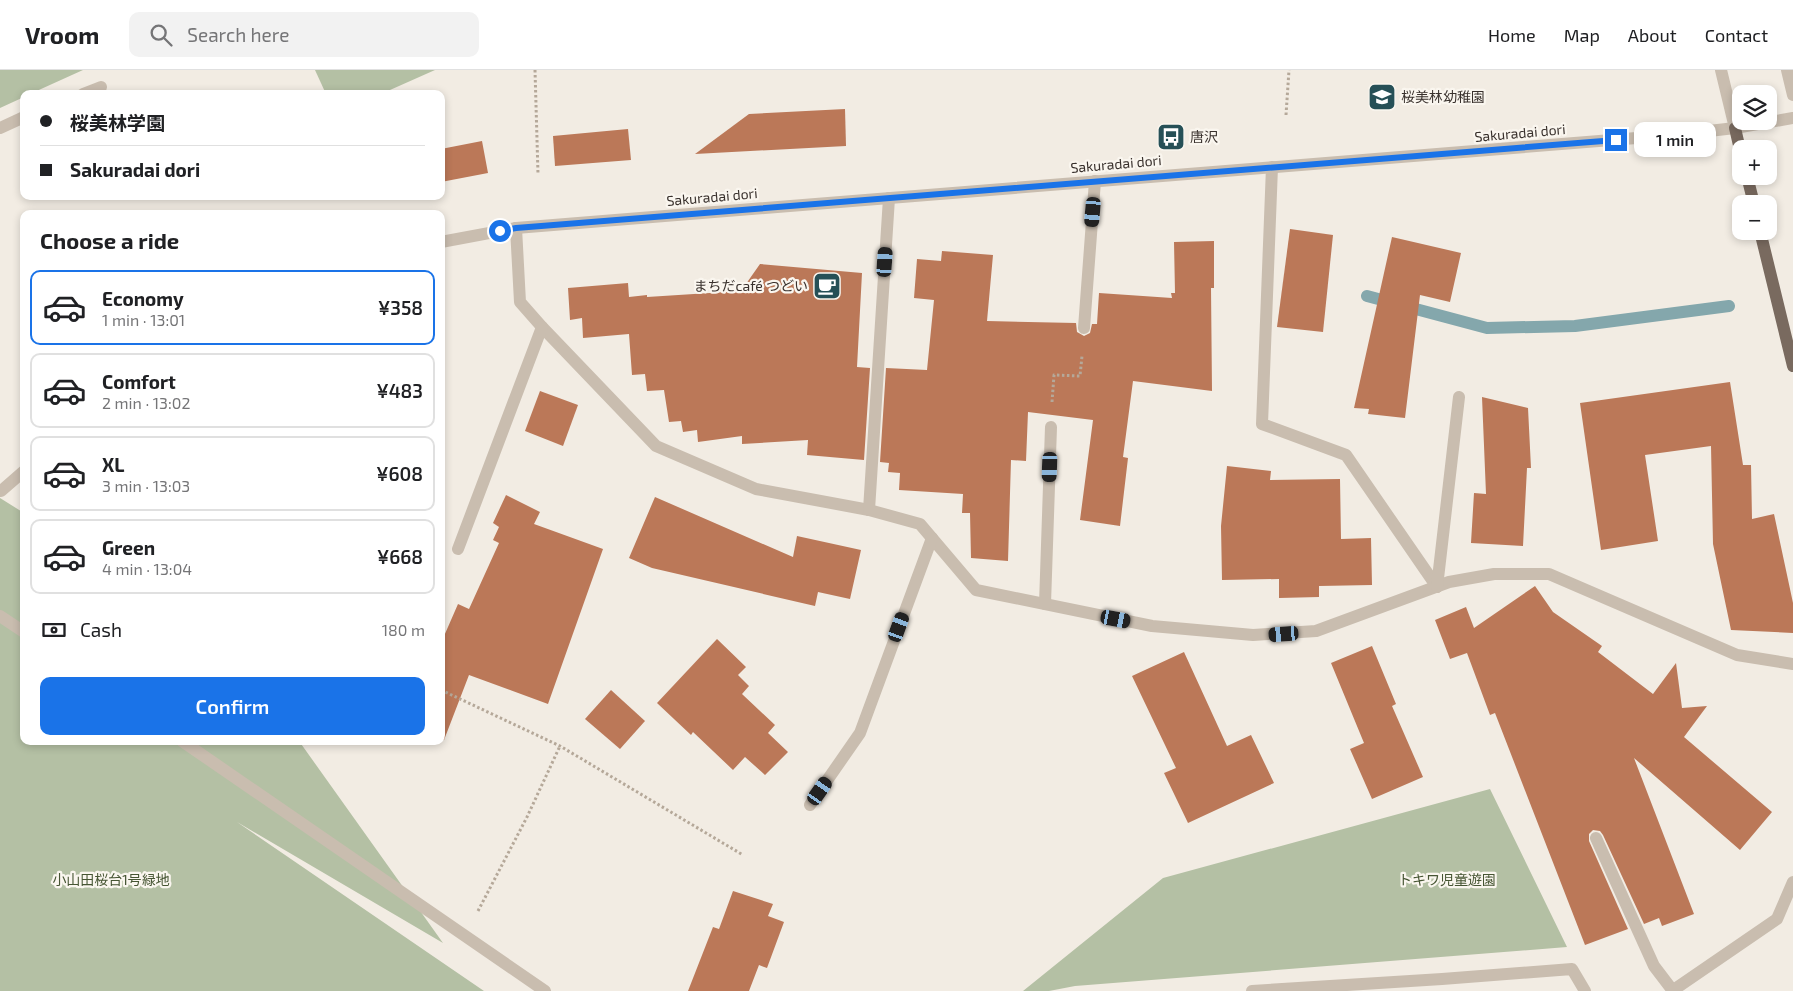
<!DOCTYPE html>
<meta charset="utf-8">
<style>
:root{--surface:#fff;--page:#f2f2f2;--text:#202124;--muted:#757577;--line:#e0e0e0;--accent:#1a73e8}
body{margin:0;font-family:"Exo 2","Noto Sans JP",sans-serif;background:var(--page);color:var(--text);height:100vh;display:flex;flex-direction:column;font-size:19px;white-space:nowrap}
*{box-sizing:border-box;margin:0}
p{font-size:16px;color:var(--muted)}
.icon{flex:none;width:28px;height:28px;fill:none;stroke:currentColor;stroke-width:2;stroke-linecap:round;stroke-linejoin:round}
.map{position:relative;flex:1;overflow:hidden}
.sheet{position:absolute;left:20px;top:140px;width:425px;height:535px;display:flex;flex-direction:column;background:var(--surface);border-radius:10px;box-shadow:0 2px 8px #0003}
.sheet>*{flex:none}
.guide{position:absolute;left:20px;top:20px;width:425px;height:110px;border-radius:10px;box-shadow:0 2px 8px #0003;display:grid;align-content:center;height:110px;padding:0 20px;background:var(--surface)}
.fabs{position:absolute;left:1732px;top:15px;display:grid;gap:10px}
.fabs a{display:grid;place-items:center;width:45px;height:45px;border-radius:10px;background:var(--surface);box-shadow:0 2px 8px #0003;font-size:25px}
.end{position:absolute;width:22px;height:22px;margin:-11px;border:6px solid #1a73e8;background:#fff;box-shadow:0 0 0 2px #fff}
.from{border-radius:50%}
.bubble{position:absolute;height:35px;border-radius:10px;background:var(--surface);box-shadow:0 2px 8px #0003;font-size:16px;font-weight:600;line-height:35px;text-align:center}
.car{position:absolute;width:15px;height:30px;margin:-15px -8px;border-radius:6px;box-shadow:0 0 4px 1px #0007;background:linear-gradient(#222 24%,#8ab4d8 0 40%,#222 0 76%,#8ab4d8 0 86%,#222 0)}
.guide b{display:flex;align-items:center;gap:18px;height:48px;font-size:19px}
.guide b+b{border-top:1px solid var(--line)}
.guide i{width:12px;height:12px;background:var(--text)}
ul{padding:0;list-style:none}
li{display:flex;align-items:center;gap:15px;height:75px;margin:0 10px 8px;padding:0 10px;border:2px solid var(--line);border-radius:10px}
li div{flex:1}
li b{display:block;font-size:19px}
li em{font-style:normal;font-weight:600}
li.selected{border-color:var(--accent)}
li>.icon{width:45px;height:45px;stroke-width:1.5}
h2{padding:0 20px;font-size:22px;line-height:60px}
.pay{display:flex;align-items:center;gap:12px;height:55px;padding:0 20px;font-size:19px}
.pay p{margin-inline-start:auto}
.action{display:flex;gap:10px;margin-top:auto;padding:10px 20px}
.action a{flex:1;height:58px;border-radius:10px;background:var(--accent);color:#fff;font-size:20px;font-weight:600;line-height:58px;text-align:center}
header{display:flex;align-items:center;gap:30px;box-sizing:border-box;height:70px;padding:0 25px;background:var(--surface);border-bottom:1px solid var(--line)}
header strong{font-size:24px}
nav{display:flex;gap:28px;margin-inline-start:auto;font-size:18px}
.search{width:350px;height:45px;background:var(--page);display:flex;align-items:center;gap:12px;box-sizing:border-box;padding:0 18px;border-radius:10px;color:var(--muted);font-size:19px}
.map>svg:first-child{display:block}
.green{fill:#b4c0a4}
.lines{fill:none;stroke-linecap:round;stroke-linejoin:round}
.stream{stroke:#84a7ac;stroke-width:12}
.building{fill:#bb7858}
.path{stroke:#b5a899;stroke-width:3;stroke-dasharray:2.5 2.5;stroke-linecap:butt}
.minor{stroke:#c9bdaf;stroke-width:12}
.major{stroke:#796a5f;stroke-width:12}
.route{stroke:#1a73e8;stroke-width:6}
.labels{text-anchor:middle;stroke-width:4.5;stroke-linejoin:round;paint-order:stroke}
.poi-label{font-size:14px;fill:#39312d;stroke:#faf6ef;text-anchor:start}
.street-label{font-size:14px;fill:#39312d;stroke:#faf6ef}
.park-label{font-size:14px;fill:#465533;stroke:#faf6ef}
</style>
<header>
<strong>Vroom</strong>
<div class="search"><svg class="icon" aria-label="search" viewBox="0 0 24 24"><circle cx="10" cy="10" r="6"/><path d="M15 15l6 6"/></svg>Search here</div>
<nav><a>Home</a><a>Map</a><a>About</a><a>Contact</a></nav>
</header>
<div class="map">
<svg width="1793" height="921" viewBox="0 0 1793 921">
<rect width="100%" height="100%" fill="#f2ece3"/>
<g class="green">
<polygon points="0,0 83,0 30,24 24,24 24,27 0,38"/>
<polygon points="315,0 435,0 381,24 326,24"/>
<polygon points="0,428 24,443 24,671 299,671 443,873 237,752 484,921 0,921"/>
<polygon points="1490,719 1567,877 1075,916 1049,921 1023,921 1163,808"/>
</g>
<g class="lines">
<polyline class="stream" points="1367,226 1487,258 1575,256 1729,236"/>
</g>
<g class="building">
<polygon points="845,39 846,76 695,84 749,44"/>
<polygon points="628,59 631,90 555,96 553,66"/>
<polygon points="482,71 488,103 441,112 441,79"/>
<polygon points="1290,159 1333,165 1323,262 1277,257"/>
<polygon points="1392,167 1461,183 1450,232 1420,225 1405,348 1368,344 1369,339 1354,338"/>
<polygon points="1214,171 1214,218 1211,218 1212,321 1133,311 1123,387 1128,388 1120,456 1080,450 1093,350 1028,342 1026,391 1011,390 1008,491 971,488 970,443 962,443 963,424 899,420 900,403 888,402 889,393 880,392 886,298 927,300 934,230 914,228 917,189 941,191 942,181 993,185 987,251 1076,253 1077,262 1084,266 1090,263 1092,254 1097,254 1099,223 1172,228 1171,223 1175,223 1174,172"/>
<polygon points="760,194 862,203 857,297 870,298 864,390 807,385 808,370 742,374 742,366 698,372 697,360 683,362 681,351 669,352 664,320 647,321 645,304 632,305 629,264 583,268 582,248 570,250 568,218 628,213 629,227 647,225 647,227 741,221"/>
<polygon points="1730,312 1743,395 1751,395 1752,449 1774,444 1793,533 1793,563 1731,560 1713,474 1711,376 1645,385 1658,471 1601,480 1580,333"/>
<polygon points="540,321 578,335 563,376 525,361"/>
<polygon points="1482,327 1528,338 1531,398 1527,398 1523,476 1471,473 1474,423 1486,424"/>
<polygon points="1227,396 1271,401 1270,410 1340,409 1341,469 1371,468 1372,515 1319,516 1319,527 1279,528 1279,509 1222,510 1221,456"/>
<polygon points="506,425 540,442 534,454 603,479 548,634 469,605 444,670 441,670 441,573 458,534 469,539 499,473 493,470 499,457 493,453"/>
<polygon points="655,427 793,487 797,466 861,480 850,529 818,522 815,536 652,498 629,488"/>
<polygon points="1535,516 1553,542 1602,576 1598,582 1653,624 1676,593 1682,638 1707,636 1684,667 1772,742 1740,780 1634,688 1694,844 1662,856 1659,848 1644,854 1603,765 1600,761 1593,760 1589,764 1589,771 1628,859 1585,875 1495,643 1490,645 1467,583 1450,589 1435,550 1466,537 1474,558"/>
<polygon points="717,569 746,597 738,605 749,616 742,624 775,655 768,663 788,682 765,705 745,687 733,700 693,662 691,665 657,633"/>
<polygon points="1372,576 1396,634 1392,636 1423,707 1372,729 1350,679 1364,673 1331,593"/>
<polygon points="1184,582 1227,676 1251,665 1274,713 1188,753 1164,703 1176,698 1132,606"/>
<polygon points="611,620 645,651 620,679 585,649"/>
<polygon points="733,821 773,834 768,846 784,852 767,898 759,895 749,921 688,921 713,857 719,859"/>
</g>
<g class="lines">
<g class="path">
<polyline points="535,0 538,104"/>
<polyline points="1286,45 1289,0"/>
<polyline points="1052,332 1054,305 1080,306 1082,286"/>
<polyline points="441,620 560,676 743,785"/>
<polyline points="478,841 527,747 560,676"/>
</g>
<g class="minor">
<polyline points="1721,0 1735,58"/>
<polyline points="1787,0 1793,25"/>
<polyline points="83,24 101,17"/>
<polyline points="0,58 24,47"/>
<polyline points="1272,97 1262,354 1346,385 1437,517"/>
<polyline points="516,158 520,232 542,257 656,376 756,419 869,440 920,454 976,520 1152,556 1253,565 1316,561 1449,512 1494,504 1549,504 1737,585 1793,594"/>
<polyline points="441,172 516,158 1674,65 1735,58 1793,48"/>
<polyline points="1084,258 1095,111"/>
<polyline points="1,421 24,401"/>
<polyline points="869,440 889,128"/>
<polyline points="458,479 542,257"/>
<polyline points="1437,517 1459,327"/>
<polyline points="1045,534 1051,357"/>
<polyline points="0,546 24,562"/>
<polyline points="182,671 545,921"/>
<polyline points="810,735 860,663 932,468"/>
<polyline points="1596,768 1654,896 1673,921"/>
<polyline points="1252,921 1442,909 1572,899 1585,921"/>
<polyline points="1672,921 1777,849 1793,812"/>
</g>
<g class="major">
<polyline points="1735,58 1741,84"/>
<polyline points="1747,106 1754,134"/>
<polyline points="1760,161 1793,296"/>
</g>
</g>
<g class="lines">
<polyline class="route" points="500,161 516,158 1616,70"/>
</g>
<defs>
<symbol id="school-square" viewBox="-11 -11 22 22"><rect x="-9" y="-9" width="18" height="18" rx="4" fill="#265057" stroke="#faf6ef"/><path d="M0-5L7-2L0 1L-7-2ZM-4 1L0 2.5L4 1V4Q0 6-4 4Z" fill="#fff"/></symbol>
<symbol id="bus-square" viewBox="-11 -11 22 22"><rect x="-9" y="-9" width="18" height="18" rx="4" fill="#265057" stroke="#faf6ef"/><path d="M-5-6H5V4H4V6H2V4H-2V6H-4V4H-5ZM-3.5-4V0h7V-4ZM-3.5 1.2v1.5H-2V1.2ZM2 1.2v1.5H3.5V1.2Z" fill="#fff"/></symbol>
<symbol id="cafe-square" viewBox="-11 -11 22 22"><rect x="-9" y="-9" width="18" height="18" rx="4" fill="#265057" stroke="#faf6ef"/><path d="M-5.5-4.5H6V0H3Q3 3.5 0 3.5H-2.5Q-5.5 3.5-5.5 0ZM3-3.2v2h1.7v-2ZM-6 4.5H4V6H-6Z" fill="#fff"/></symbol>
</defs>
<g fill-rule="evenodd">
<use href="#school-square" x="1366" y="11" width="32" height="32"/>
<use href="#bus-square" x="1155" y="51" width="32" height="32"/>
<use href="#cafe-square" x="811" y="200" width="32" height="32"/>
</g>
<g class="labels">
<g class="poi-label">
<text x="1401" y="32">桜美林幼稚園</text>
<text x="1190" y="72">唐沢</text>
<text x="808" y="221" text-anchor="end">まちだcafé つどい</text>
</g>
<g class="street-label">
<text transform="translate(1520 63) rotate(-5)" y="5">Sakuradai dori</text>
<text transform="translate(1116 94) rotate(-5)" y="5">Sakuradai dori</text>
<text transform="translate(712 127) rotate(-5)" y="5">Sakuradai dori</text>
</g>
<g class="park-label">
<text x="111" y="815">小山田桜台1号緑地</text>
<text x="1447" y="815">トキワ児童遊園</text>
</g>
</g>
</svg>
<div class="fabs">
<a><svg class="icon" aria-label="layers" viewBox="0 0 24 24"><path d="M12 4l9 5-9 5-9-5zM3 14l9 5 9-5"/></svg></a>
<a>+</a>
<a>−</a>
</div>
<i class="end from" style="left:500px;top:161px"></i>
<i class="end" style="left:1616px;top:70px"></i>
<div class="bubble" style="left:1634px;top:52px;width:82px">1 min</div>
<i class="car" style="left:1093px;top:142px;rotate:185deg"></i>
<i class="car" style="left:885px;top:192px;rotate:4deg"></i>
<i class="car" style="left:1050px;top:397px;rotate:182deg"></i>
<i class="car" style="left:1116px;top:549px;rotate:101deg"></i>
<i class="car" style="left:899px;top:557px;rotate:20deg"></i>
<i class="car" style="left:1284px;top:564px;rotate:266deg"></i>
<i class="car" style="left:820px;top:721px;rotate:35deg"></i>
<div class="guide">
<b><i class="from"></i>桜美林学園</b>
<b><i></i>Sakuradai dori</b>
</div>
<section class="sheet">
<h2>Choose a ride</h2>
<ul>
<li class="selected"><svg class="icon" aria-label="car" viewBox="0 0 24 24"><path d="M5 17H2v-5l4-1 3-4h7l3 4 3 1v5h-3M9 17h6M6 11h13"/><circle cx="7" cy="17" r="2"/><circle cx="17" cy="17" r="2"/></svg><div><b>Economy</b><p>1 min · 13:01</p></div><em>¥358</em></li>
<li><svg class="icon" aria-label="car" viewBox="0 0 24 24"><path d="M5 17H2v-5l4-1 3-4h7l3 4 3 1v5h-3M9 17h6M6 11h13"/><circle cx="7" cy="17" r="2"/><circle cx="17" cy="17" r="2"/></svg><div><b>Comfort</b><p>2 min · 13:02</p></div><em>¥483</em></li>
<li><svg class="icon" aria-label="car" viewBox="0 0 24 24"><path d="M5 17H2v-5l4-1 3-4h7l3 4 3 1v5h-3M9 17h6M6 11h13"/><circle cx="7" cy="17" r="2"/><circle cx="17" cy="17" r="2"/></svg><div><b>XL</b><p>3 min · 13:03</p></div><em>¥608</em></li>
<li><svg class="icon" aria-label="car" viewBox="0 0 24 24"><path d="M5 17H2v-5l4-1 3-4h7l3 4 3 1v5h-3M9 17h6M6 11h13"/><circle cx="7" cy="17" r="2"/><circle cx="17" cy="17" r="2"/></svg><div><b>Green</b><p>4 min · 13:04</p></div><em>¥668</em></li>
</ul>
<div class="pay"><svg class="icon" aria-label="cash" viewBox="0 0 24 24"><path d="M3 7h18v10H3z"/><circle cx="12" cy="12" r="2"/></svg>Cash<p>180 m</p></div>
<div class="action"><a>Confirm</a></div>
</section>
</div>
